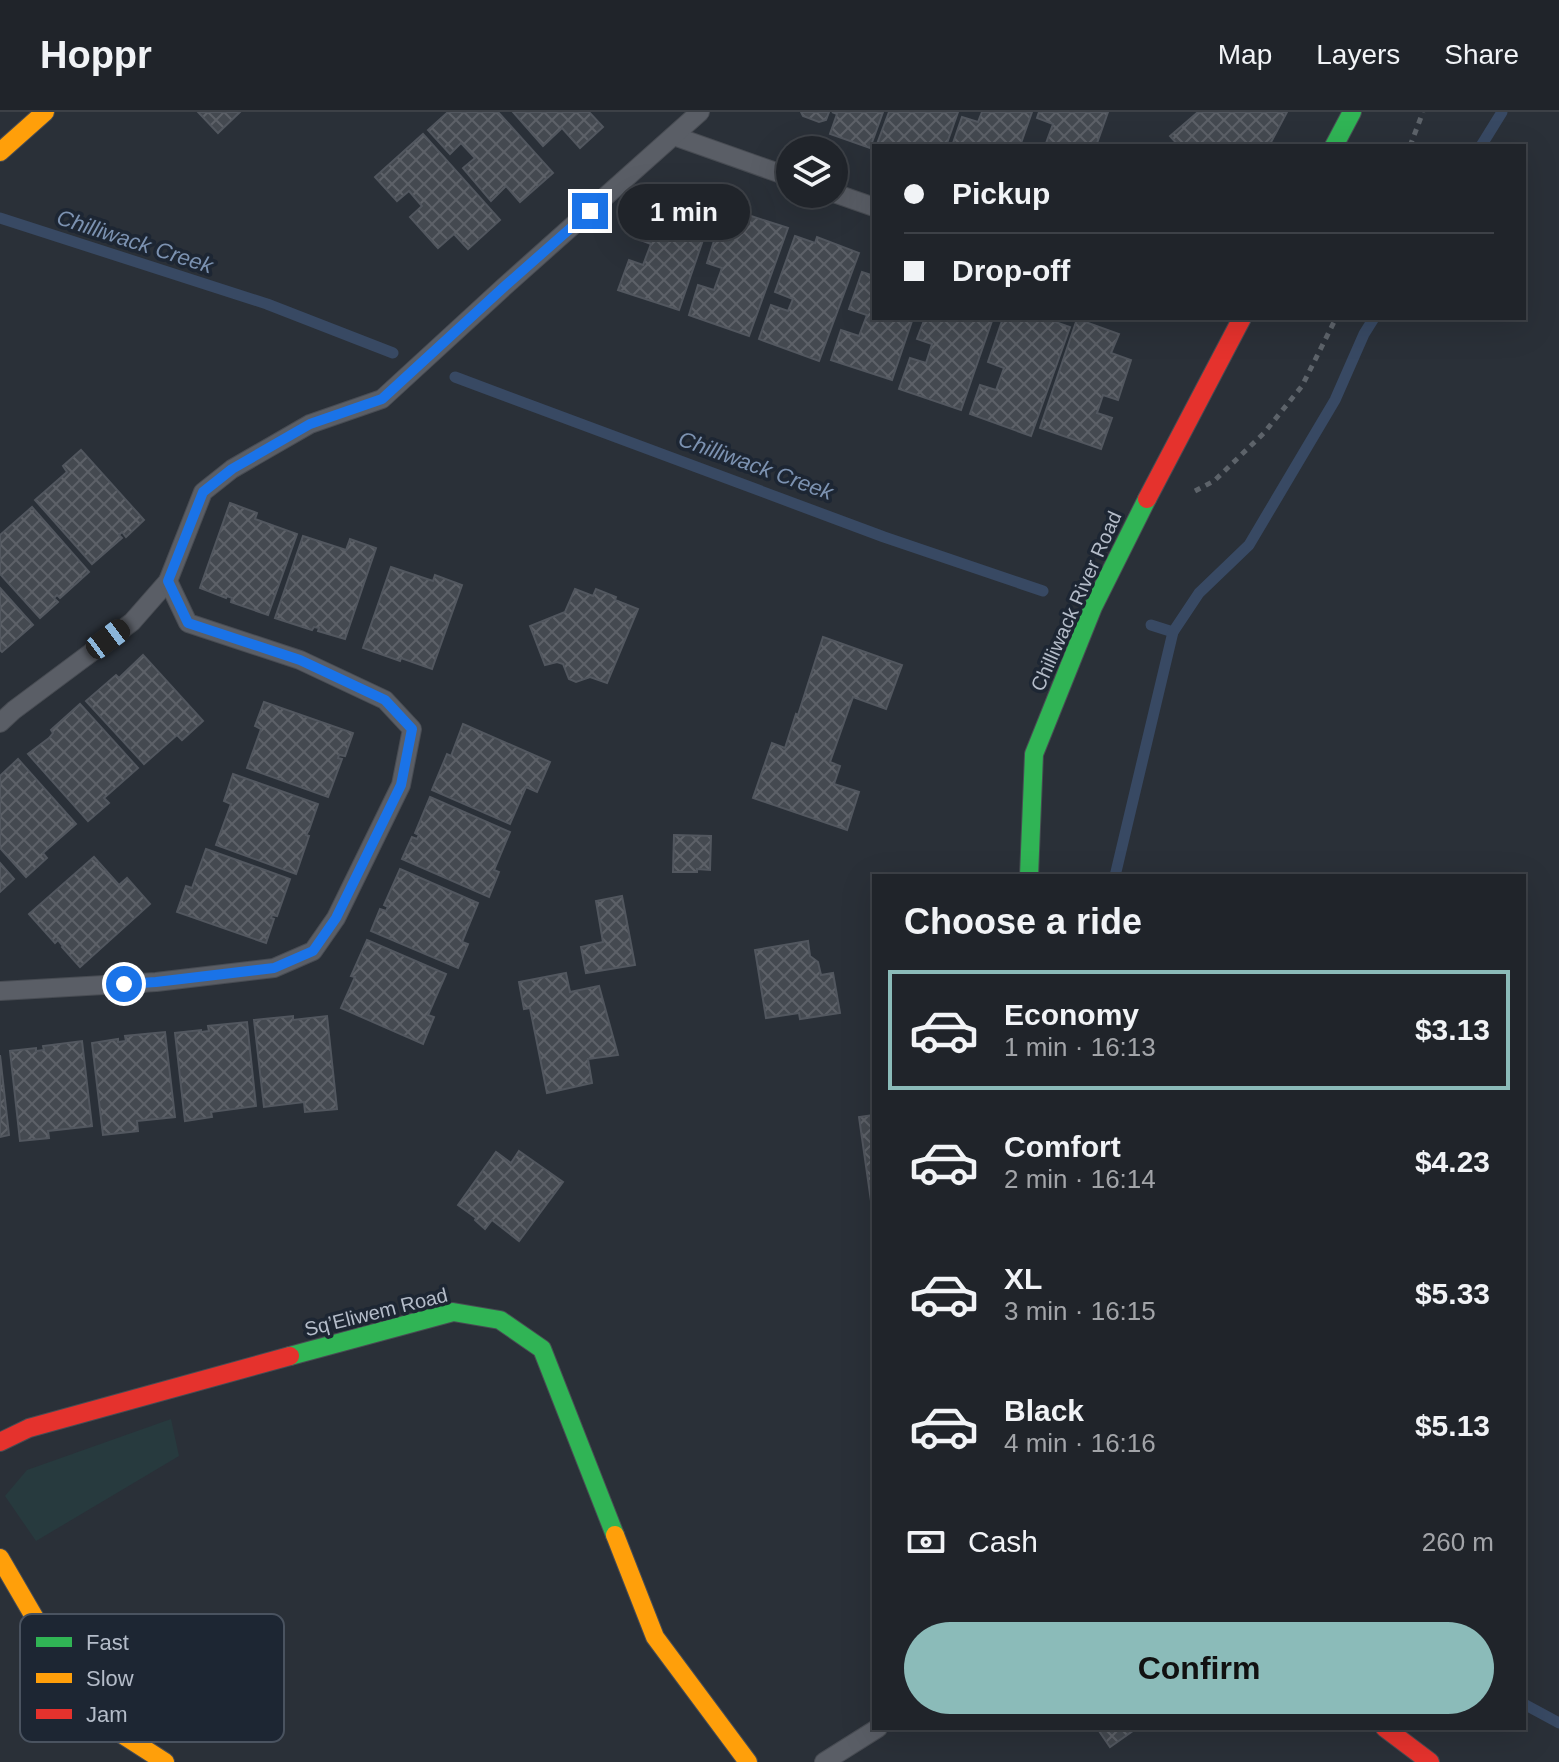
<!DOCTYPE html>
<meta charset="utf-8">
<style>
:root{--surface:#20242a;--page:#2d3036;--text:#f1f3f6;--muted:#a2a4a8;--line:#3d4147;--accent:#8bbbb9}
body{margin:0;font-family:Arial,sans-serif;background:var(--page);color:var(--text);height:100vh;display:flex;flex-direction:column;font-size:30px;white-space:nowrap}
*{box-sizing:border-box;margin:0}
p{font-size:26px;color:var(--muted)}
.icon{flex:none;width:44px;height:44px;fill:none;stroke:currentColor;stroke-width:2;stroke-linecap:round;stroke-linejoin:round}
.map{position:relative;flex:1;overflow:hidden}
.side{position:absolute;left:872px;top:762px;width:654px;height:856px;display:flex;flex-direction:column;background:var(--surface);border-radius:0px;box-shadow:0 8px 32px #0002,0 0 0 2px var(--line)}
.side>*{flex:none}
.top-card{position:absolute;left:872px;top:32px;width:654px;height:176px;border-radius:0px;box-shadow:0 8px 32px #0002,0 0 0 2px var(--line);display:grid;align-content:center;height:176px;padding:0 32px;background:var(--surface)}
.buttons{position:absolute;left:776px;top:24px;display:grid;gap:16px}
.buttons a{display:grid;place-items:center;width:72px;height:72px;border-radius:50%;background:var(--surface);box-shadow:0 8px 32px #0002,0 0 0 2px var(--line);font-size:40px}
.end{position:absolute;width:36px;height:36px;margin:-18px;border:10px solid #1a73e8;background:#fff;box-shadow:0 0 0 4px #fff}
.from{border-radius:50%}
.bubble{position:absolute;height:56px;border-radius:28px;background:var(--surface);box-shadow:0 8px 32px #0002,0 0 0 2px var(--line);font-size:26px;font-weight:800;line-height:56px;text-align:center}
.car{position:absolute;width:24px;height:48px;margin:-24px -12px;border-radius:10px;box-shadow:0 0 6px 2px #0007;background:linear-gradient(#222 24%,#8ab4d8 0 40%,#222 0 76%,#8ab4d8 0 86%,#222 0)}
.top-card b{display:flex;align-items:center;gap:28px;height:76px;font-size:30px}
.top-card b+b{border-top:2px solid var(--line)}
.top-card i{width:20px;height:20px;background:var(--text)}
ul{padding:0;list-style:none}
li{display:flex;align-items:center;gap:24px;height:120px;margin:0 16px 12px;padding:0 16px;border:4px solid transparent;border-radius:0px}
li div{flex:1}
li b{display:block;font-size:30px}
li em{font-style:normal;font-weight:800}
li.active{border-color:var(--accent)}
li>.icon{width:72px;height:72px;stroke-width:1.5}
h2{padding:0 32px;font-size:36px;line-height:96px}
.pay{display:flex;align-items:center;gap:20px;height:88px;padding:0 32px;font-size:30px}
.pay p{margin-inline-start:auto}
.button{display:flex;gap:16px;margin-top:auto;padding:16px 32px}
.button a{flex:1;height:92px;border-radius:48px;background:var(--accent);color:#111;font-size:32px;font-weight:800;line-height:92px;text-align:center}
header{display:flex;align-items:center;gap:48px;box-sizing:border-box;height:112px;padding:0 40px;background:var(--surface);border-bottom:2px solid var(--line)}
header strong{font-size:38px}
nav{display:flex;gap:44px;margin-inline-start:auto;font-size:28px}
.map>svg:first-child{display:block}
.park{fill:#273a3e}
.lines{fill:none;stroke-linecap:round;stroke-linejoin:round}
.stream{stroke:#384963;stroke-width:11}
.building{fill:url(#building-cross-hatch);stroke:#52575f;stroke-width:2}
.lane-casing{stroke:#484c53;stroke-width:20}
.fast-casing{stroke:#484c53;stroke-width:20}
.slow-casing{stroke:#484c53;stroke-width:20}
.jam-casing{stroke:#484c53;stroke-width:20}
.path{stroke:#5d636a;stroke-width:5;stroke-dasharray:6 6;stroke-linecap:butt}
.lane{stroke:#5a5e66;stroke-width:18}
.fast{stroke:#30b455;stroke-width:18}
.slow{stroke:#ff9f0a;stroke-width:18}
.jam{stroke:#e5322d;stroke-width:18}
.route{stroke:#1a73e8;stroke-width:10}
.labels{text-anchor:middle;stroke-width:7;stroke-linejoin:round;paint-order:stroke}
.street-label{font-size:20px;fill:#b4bcc9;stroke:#1d2633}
.water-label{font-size:22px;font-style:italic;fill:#7c92b1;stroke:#1d2633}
.key{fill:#1d2633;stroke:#4a5360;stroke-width:2}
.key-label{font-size:22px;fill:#b4bcc9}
</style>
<header>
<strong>Hoppr</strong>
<nav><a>Map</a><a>Layers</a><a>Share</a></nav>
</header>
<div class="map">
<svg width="1559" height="1650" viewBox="0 0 1559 1650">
<defs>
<pattern id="building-cross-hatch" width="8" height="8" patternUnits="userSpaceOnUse" patternTransform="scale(2)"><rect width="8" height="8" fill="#444950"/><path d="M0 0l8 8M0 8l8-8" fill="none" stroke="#5d6168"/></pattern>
</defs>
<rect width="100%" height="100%" fill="#2a3038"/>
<polygon class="park" points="171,1307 179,1344 36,1429 5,1384 27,1358"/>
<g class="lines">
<g class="stream">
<polyline points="1481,34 1502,0"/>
<polyline points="0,106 267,192 393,241"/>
<polyline points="455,265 884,425 1043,479"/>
<polyline points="1151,513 1173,520"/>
<polyline points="1115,764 1173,520 1199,481 1249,433 1335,288 1364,222 1374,206"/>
<polyline points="1524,1592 1559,1611"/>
</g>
</g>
<g class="building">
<polygon points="198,0 240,0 218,21"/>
<polygon points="448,0 498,0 553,61 520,90 506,74 491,89 463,56 475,46 461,31 450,42 428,18"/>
<polygon points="513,0 589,0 603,15 580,36 562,16 543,34"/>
<polygon points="801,0 829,0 826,8 819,10 803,4"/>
<polygon points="832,0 883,0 870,36 830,22 837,2"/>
<polygon points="889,0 958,0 946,34 883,34 877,32"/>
<polygon points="982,0 1032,0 1020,34 952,34 962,5 978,10"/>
<polygon points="1039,0 1108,0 1096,34 1045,34 1053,12 1037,6"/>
<polygon points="1198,0 1287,0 1269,34 1179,34 1170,24"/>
<polygon points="423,22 500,108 468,137 454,122 438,136 410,105 422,94 409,79 397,89 375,65"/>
<polygon points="675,75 716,90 679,198 618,178 629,148 643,153 651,132 635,126 653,76 673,83"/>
<polygon points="745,102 788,116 749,224 689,203 698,173 714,178 722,156 707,151 719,113 740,120"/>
<polygon points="795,124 815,131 817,125 859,141 819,249 759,227 771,193 788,199 793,187 775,180"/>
<polygon points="862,160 874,164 874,206 913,206 892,268 831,248 841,218 859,224 867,203 849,197"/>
<polygon points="925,206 993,206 961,298 899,277 910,246 926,251 932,232 917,227"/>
<polygon points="1003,206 1044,206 1070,215 1031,324 970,302 980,273 996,278 1004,256 988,250"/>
<polygon points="1077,207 1119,222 1111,241 1131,248 1118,288 1103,283 1097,301 1112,306 1101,337 1040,316"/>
<polygon points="81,338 144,408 126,425 122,420 119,423 122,426 92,452 35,388 67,360 63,354"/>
<polygon points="230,391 257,401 255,407 297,422 268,503 231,490 232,486 227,484 226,486 200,476"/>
<polygon points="32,395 89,460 60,486 57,483 54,486 58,490 40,506 0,462 0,423"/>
<polygon points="303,424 346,438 350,427 376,436 345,527 318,519 319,516 314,515 312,518 275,506"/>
<polygon points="391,455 433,469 435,463 462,473 432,557 401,546 400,549 363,536"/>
<polygon points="0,476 33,513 2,540 0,538"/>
<polygon points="575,477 593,484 596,477 616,485 615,488 638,497 607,571 590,565 576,570 569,567 563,552 557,550 545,553 530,514 565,500"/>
<polygon points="823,525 902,553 886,597 853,585 830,650 840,654 834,672 859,680 847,718 753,686 772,631 785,636 796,602 798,603"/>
<polygon points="143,543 203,609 182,628 177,623 144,652 86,589 116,563 119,566"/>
<polygon points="264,590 353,621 345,644 339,643 338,646 342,647 328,685 247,656 261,617 255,614"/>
<polygon points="80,592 138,656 104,686 109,691 88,709 28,642 49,626 53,621 51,618"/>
<polygon points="463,612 550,650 537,680 526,675 510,712 432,678 447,642 451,644"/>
<polygon points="18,647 76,712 43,741 47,746 26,765 0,736 0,664"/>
<polygon points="233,662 318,692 309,718 306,723 309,724 296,762 216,733 231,692 224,689"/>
<polygon points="430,685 510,720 494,758 499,760 489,785 402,747 412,725 417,727 419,723 415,721"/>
<polygon points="674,723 711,724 710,758 697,757 697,760 673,760"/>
<polygon points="206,737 290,767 277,804 272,803 271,806 274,807 266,831 177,800 186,774 192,776"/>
<polygon points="94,745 119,773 127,766 150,792 80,855 62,835 63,834 58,828 55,831 29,802"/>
<polygon points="0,751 14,767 0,780"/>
<polygon points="400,757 478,791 462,830 468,832 458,856 371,819 380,797 386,799 388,795 384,793"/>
<polygon points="622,784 635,853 586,861 581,835 603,830 596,789"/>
<polygon points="367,828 446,862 428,903 434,905 423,932 341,896 355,865 351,864"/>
<polygon points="808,829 810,844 818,850 821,863 833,861 840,901 800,907 799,901 766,906 755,838"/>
<polygon points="566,861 570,880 599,874 618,943 588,947 592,971 547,981 530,896 524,897 519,870"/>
<polygon points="293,904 293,908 327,904 337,997 305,1000 304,990 264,995 254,908"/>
<polygon points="247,910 256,994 211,1000 212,1005 185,1009 175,921 201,918 201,920 209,919 208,914"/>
<polygon points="165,920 175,1005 137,1009 138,1019 103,1023 92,931 118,927 118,930 126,929 125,924"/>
<polygon points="82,929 92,1014 48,1019 49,1026 20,1029 10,939 36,936 36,939 44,938 43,934"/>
<polygon points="0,943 9,1023 0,1025"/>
<polygon points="874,1003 874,1096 872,1096 859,1005"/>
<polygon points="519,1039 563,1070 519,1129 492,1108 485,1117 475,1108 476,1106 458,1093 496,1040 511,1051"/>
<polygon points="1097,1616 1137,1616 1110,1635"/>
</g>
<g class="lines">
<defs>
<g id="lane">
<polyline points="674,24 790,65"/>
<polyline points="834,81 874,95"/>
<polyline points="0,611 14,598 132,510 168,469"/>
<polyline points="0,879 156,870 274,856 313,839 336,806 401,673 412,617 385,588 300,548 188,511 168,469 203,380 232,357 310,312 382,287 505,174 700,0"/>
<polyline points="824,1650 878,1616"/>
</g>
<g id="fast">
<polyline points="1334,34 1352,0"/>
<polyline points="1029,764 1034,642 1093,495 1147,387"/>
<polyline points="290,1244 453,1200 500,1208 542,1237 615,1423"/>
</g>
<g id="slow">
<polyline points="0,40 45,0"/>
<polyline points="615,1423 655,1525 748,1650"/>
<polyline points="0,1446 79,1582 112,1616 165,1650"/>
</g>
<g id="jam">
<polyline points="1147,387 1242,206"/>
<polyline points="0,1330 29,1316 290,1244"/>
<polyline points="1385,1616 1430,1650"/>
</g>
</defs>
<use href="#lane" class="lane-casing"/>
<use href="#fast" class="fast-casing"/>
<use href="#slow" class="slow-casing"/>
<use href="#jam" class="jam-casing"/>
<g class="path">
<polyline points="1410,34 1423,0"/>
<polyline points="1195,379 1214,369 1264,321 1302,274 1336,206"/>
</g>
<use href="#lane" class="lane"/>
<use href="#fast" class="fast"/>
<use href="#slow" class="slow"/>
<use href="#jam" class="jam"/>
</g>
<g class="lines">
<polyline class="route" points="124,872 156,870 274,856 313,839 336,806 401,673 412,617 385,588 300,548 188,511 168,469 203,380 232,357 310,312 382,287 505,174 590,99"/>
</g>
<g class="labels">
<g class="street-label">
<text transform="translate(1076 489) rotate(-66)" y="7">Chilliwack River Road</text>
<text transform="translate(376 1200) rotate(-14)" y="7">Sq’Eliwem Road</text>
</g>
<g class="water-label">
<text transform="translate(135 129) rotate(18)" y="8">Chilliwack Creek</text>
<text transform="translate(756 353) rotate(20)" y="8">Chilliwack Creek</text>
</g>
</g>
<rect x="20" y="1502" width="264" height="128" rx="12" class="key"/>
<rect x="36" y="1525" width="36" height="10" fill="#30b455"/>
<rect x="36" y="1561" width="36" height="10" fill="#ff9f0a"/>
<rect x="36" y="1597" width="36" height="10" fill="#e5322d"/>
<g class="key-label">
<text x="86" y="1538">Fast</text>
<text x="86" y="1574">Slow</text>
<text x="86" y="1610">Jam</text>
</g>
</svg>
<div class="buttons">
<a><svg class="icon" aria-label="layers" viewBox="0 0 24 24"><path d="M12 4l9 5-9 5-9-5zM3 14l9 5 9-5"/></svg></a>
</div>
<i class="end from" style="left:124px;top:872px"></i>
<i class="end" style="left:590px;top:99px"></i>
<div class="bubble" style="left:618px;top:72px;width:132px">1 min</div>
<i class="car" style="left:108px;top:527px;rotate:53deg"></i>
<div class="top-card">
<b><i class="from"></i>Pickup</b>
<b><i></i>Drop-off</b>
</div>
<section class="side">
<h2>Choose a ride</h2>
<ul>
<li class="active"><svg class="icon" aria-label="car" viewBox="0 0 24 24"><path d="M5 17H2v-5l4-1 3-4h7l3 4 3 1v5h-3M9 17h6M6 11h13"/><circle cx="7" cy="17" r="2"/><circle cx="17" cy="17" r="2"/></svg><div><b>Economy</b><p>1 min · 16:13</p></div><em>$3.13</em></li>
<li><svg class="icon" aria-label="car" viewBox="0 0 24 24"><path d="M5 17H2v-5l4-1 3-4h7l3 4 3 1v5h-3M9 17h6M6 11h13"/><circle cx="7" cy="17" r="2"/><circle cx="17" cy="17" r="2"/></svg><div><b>Comfort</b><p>2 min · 16:14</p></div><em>$4.23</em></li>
<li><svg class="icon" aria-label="car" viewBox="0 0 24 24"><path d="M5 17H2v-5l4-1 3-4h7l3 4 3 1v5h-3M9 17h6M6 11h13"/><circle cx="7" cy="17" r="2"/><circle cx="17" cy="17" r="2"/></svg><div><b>XL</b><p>3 min · 16:15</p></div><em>$5.33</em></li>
<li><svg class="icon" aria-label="car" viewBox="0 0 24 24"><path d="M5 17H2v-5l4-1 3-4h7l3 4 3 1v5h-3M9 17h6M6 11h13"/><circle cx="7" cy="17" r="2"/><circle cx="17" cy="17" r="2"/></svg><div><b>Black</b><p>4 min · 16:16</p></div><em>$5.13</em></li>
</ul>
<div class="pay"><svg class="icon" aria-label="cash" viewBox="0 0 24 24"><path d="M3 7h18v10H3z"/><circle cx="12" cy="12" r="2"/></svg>Cash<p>260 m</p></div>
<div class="button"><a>Confirm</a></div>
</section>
</div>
